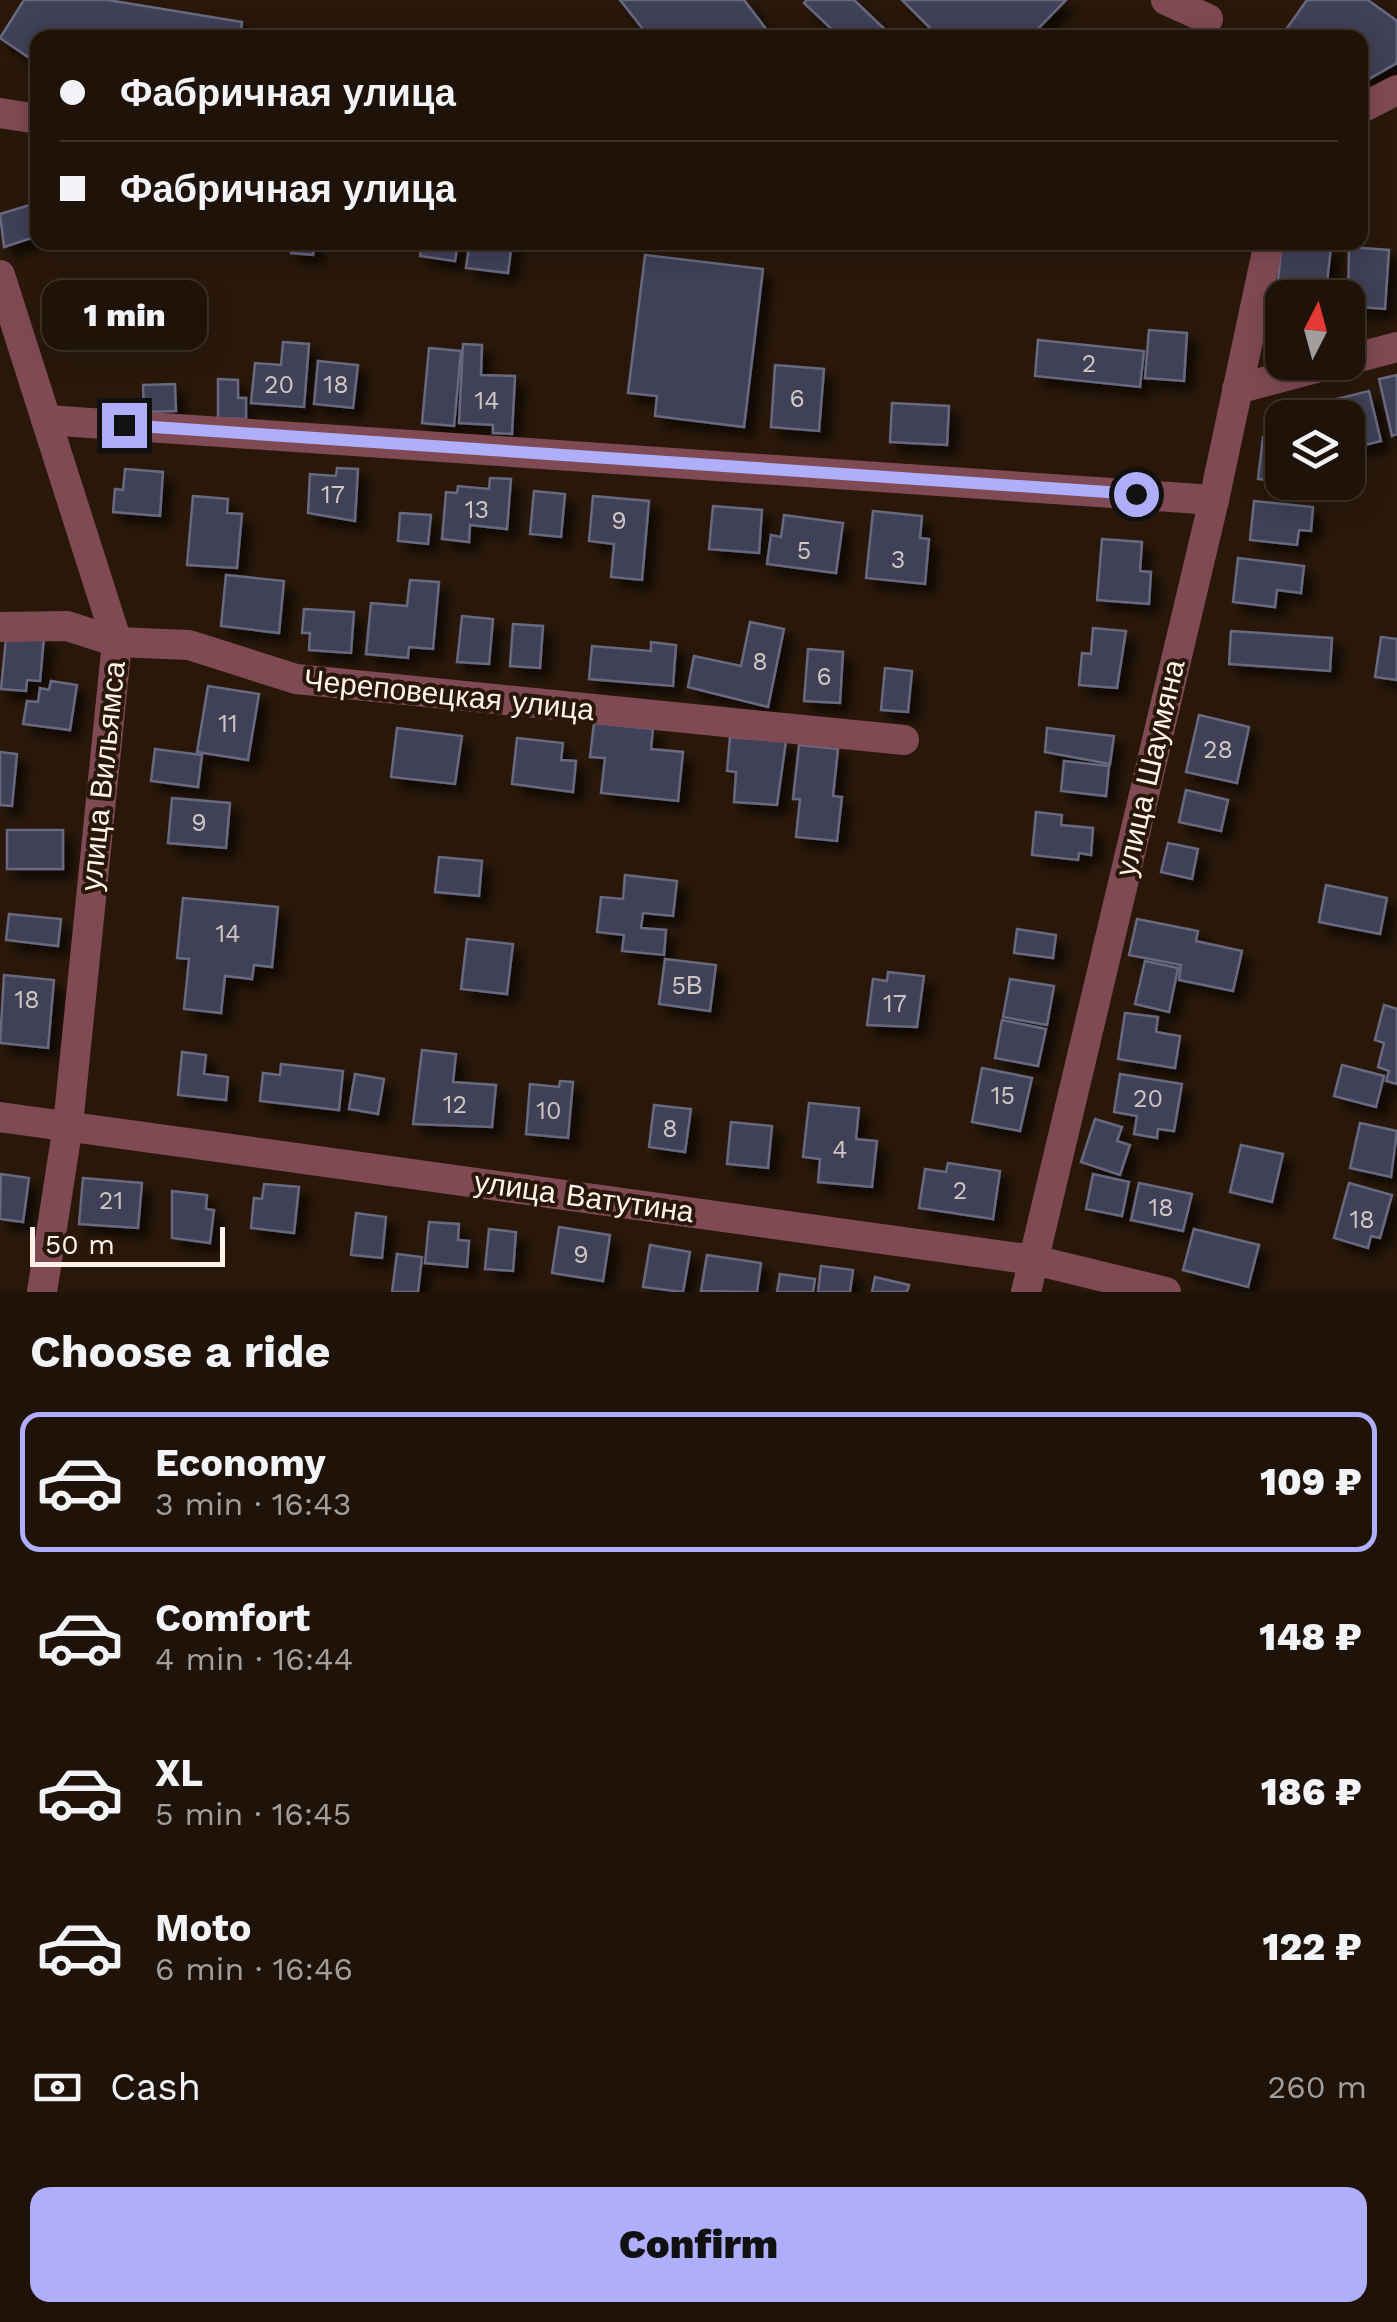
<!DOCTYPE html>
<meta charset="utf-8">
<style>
:root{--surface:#1f1208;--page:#271b12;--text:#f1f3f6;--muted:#a19e9c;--line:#3c3229;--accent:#aeaefa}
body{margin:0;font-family:"Work Sans",sans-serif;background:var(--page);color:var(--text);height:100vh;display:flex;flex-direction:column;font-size:38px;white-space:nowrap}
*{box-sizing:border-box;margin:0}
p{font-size:32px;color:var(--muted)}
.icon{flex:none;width:55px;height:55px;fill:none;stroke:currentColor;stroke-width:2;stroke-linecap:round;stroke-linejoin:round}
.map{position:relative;height:1292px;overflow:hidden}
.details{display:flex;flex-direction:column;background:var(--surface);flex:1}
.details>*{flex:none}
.top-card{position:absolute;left:30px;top:30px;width:1338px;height:220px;border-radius:20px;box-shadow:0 5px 25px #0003,0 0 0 2px var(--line);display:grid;align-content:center;height:220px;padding:0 30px;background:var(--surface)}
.needle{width:65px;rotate:6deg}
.fabs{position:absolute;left:1265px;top:280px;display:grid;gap:20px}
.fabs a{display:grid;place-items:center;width:100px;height:100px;border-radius:20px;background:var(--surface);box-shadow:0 5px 25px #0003,0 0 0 2px var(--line);font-size:50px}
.scale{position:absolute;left:30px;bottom:25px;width:195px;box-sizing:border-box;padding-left:10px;border:5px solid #fff2e9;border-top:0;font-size:28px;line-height:35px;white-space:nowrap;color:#fff2e9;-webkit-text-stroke:8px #29180a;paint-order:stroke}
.end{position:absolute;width:45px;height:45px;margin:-22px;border:12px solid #aeaefa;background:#111;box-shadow:0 0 0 5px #111}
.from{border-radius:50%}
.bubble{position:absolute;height:70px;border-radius:20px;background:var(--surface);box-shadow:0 5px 25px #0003,0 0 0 2px var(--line);font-size:32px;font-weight:800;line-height:70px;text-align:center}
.top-card b{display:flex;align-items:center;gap:35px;height:95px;font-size:38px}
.top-card b+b{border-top:2px solid var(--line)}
.top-card i{width:25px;height:25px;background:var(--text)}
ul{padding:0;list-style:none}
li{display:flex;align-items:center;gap:30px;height:140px;margin:0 20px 15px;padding:0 10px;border:5px solid transparent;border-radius:20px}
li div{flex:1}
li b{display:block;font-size:38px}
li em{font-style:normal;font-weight:800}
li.selected{border-color:var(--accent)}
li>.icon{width:90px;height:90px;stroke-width:1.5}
h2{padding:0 30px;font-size:45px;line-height:120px}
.pay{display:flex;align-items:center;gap:25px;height:110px;padding:0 30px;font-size:38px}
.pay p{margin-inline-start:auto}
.action{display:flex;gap:20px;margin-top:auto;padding:20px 30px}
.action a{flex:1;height:115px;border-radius:20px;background:var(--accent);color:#111;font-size:40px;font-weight:800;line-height:115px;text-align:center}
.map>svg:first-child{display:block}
.building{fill:#3f4056;stroke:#676980;stroke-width:2.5;filter:url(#shadow)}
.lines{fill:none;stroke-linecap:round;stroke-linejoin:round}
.minor{stroke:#804a54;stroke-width:30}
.route{stroke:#aeaefa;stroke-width:12}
.labels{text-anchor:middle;stroke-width:8;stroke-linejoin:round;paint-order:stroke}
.number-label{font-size:25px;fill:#cfc6c4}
.street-label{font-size:30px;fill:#fff2e9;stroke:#29180a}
</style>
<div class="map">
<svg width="1397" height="1292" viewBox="0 0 1397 1292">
<defs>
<filter id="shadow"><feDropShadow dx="9" dy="9" stdDeviation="5" flood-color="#0009"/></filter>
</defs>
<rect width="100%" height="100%" fill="#29180a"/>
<g class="building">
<polygon points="24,0 108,0 242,22 240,38 38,38 38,64 0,38"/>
<polygon points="620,0 744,0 773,38 650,38"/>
<polygon points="807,0 854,0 894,38 841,38 804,3"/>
<polygon points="902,0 1066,0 1029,38 940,38"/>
<polygon points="1307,0 1368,0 1397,21 1397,63 1360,84 1360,38 1280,38"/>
<polygon points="33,204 38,236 4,247 0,214"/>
<polygon points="292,242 314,242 313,255 291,253"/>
<polygon points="422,242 458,242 455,261 420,256"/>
<polygon points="479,242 512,242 508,273 466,268 469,247 479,248"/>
<polygon points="1282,242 1331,247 1326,291 1312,290 1311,298 1276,300"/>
<polygon points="1349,247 1389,250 1385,309 1348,306"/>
<polygon points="645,255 763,269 744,427 655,416 657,396 628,393"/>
<polygon points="1149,330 1187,333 1184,381 1145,378"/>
<polygon points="1038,340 1144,351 1140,387 1035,376"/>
<polygon points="283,342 309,344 304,407 251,403 255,363 281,365"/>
<polygon points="463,344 482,345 481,375 515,376 512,434 493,433 493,425 459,423"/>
<polygon points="429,348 461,351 454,426 422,423"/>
<polygon points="318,361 358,365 353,408 314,404"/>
<polygon points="775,365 824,369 819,431 771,427"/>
<polygon points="1397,375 1397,434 1392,436 1379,379"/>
<polygon points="218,379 238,380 238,398 246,398 246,419 218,418"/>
<polygon points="175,384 176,411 144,412 143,385"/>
<polygon points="1369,391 1381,441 1348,449 1348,418 1328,418 1325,402"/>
<polygon points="892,403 949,406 947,445 890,442"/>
<polygon points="1263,437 1282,440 1282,482 1258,479"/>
<polygon points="337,468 358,469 355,521 308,513 310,474 336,476"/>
<polygon points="125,469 163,472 160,516 113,512 115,489 123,490"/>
<polygon points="490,478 511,479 507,529 470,525 469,542 442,539 446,492 457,493 458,486 489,489"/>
<polygon points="534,491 565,494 561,537 530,534"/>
<polygon points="193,496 228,499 227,513 242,514 237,568 187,565"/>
<polygon points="593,496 649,501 642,580 611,577 614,544 589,541"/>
<polygon points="1254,501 1313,507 1311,531 1299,530 1297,545 1250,540"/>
<polygon points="713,506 762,510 759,553 709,549"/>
<polygon points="873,511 922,516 920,538 929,539 925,584 866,578"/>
<polygon points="400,513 431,515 428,544 398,541"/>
<polygon points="784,515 843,523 836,573 767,564 771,535 781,537"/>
<polygon points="1102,539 1142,542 1140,571 1151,572 1149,604 1097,600"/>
<polygon points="1238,558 1304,566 1301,593 1277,590 1275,607 1233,602"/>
<polygon points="226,575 284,581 279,633 221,626"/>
<polygon points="410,580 439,582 433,649 409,647 408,658 366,654 371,603 407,606"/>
<polygon points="304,609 354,612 351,653 309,650 310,633 302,633"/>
<polygon points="462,616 493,619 489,664 457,662"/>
<polygon points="750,622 784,629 768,707 688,687 694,656 741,666"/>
<polygon points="513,624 543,626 540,668 510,666"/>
<polygon points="1093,628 1126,631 1117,688 1079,685 1082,653 1091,654"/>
<polygon points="1231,631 1332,638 1330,671 1229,664"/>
<polygon points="44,637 40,681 27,680 26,691 1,689 6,639"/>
<polygon points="1381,637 1397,639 1397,680 1375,677"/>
<polygon points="651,642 676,645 673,686 589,679 592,646 651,651"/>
<polygon points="808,649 843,652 840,703 804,701"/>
<polygon points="885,668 912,671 908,712 881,710"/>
<polygon points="51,681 77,685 70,730 23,724 27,701 38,702 40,688 49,690"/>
<polygon points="208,686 259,694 248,760 197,752"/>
<polygon points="1199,715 1249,727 1237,783 1186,772"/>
<polygon points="594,723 653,729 651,749 683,752 678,801 601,793 605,758 590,757"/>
<polygon points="397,728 462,736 455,784 391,777"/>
<polygon points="1047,728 1114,736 1110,764 1045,752"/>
<polygon points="730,737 786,741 777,805 734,802 736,772 727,771"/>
<polygon points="517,738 563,743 561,760 576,761 573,792 512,784"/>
<polygon points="799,745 838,749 833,796 842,797 837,841 796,837 800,799 793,799"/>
<polygon points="155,749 202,755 198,787 151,781"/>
<polygon points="0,752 17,754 12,806 0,805"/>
<polygon points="1064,761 1109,766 1106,796 1061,791"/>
<polygon points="1186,790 1228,800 1221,831 1179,822"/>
<polygon points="172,798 230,803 226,848 168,843"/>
<polygon points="1036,812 1062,815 1061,825 1093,828 1091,855 1079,853 1078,860 1032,855"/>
<rect x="7" y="830" width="56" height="39"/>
<polygon points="1168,843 1198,849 1192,879 1161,872"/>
<polygon points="439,857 482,861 479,896 435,892"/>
<polygon points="625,875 677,881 673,916 643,913 641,928 666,930 664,955 622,951 624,935 597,932 601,897 623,899"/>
<polygon points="1326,885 1387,898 1380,934 1319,922"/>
<polygon points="183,898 278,907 272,967 254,965 252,979 225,976 221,1013 184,1009 189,959 177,958"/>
<polygon points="9,914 61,919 58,946 6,940"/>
<polygon points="1137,919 1198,931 1196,941 1242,951 1233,991 1179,980 1181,965 1129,955"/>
<polygon points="1017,929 1056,935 1053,958 1014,953"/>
<polygon points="467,939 513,944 507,994 461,989"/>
<polygon points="665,959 716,965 710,1011 659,1004"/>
<polygon points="1145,961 1178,968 1169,1012 1135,1004"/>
<polygon points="888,972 924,976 917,1027 867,1025 873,979 887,981"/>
<polygon points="4,975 54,980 48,1048 0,1043"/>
<polygon points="1010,979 1054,986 1047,1025 1003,1017"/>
<polygon points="1384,1005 1397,1009 1397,1084 1386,1081 1389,1071 1378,1067 1384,1043 1375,1040"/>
<polygon points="1125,1013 1158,1017 1156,1032 1180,1036 1175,1068 1118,1059"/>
<polygon points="1002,1020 1046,1029 1038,1066 995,1058"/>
<polygon points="422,1050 456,1054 453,1082 496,1085 492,1127 413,1124"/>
<polygon points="182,1052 206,1055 204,1074 228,1077 226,1100 178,1095"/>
<polygon points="281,1064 343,1071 339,1110 260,1101 263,1073 280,1075"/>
<polygon points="1342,1065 1384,1076 1376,1107 1334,1096"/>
<polygon points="982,1068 1032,1078 1020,1131 972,1122"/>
<polygon points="355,1074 384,1079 378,1114 349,1109"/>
<polygon points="1120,1074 1182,1084 1174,1131 1158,1129 1157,1138 1134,1134 1137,1116 1114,1112"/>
<polygon points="560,1081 573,1082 568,1138 526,1134 530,1084 559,1087"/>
<polygon points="809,1103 859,1108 856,1139 877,1141 872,1187 818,1182 820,1159 803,1157"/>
<polygon points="654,1105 691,1109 685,1152 649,1147"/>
<polygon points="1095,1119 1122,1127 1117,1141 1130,1145 1120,1175 1081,1162"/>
<polygon points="731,1122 772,1126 768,1168 727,1164"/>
<polygon points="1360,1123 1397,1131 1391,1177 1350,1168"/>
<polygon points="1241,1145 1283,1154 1272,1202 1230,1192"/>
<polygon points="948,1163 1000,1171 993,1219 919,1208 925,1169 946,1172"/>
<polygon points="1,1174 29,1178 23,1222 0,1219"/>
<polygon points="1093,1174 1129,1182 1122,1216 1086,1209"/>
<polygon points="83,1178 142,1183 138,1228 79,1224"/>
<polygon points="1139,1183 1192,1194 1183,1231 1131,1220"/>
<polygon points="1349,1183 1392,1195 1380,1238 1371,1236 1368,1248 1334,1238"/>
<polygon points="264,1184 299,1187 294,1233 251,1228 254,1198 262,1199"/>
<polygon points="172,1191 207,1195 206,1209 214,1210 210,1243 172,1238"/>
<polygon points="356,1213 386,1217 382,1258 351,1255"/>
<polygon points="429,1222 459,1224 458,1240 469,1241 467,1267 425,1263"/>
<polygon points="559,1227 610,1235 603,1281 552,1273"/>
<polygon points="489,1229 516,1232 513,1271 485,1269"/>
<polygon points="1194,1229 1259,1245 1248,1287 1183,1270"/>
<polygon points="650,1245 690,1252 683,1292 643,1287"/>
<polygon points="397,1254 422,1257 418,1292 392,1292"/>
<polygon points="707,1255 761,1263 757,1292 701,1291"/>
<polygon points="821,1266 853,1270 850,1292 818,1292"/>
<polygon points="780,1274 815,1279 813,1292 777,1292"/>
<polygon points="875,1277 909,1285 907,1292 872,1292"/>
</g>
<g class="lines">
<g class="minor">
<polyline points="1166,0 1208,19"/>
<polyline points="1360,109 1397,90"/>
<polyline points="0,113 38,119"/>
<polyline points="0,275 117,642 68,1125 42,1292"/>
<polyline points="1348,360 1397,347"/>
<polyline points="1237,389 1339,362"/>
<polyline points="46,420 1214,500"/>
<polyline points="0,627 67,626 117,642 189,645 296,679 904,740"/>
<polyline points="0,1117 1034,1260 1166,1292"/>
<polyline points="1026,1292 1214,500 1269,242"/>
</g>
</g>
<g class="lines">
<polyline class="route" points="124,425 1136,494"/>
</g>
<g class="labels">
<g class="number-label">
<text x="1089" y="372">2</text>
<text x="279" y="393">20</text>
<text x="336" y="393">18</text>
<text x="797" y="407">6</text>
<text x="487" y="409">14</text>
<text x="333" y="503">17</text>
<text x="477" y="518">13</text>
<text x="619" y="529">9</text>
<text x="804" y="559">5</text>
<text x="898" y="568">3</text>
<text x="760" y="670">8</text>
<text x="824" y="685">6</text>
<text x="228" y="732">11</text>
<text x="1218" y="758">28</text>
<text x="199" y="831">9</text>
<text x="228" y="942">14</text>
<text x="687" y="994">5В</text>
<text x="27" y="1008">18</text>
<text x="895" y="1012">17</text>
<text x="1003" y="1104">15</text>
<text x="1148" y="1107">20</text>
<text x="455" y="1113">12</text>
<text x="549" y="1119">10</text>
<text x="670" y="1137">8</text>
<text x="840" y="1158">4</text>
<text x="960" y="1199">2</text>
<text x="111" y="1209">21</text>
<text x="1161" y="1216">18</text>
<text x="1362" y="1228">18</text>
<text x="581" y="1263">9</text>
</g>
<g class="street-label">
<text transform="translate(449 695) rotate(6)" y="10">Череповецкая улица</text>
<text transform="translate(1150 768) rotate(-77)" y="10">улица Шаумяна</text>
<text transform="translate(103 776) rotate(-84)" y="10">улица Вильямса</text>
<text transform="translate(584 1197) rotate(8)" y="10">улица Ватутина</text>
</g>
</g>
</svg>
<div class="fabs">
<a><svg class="needle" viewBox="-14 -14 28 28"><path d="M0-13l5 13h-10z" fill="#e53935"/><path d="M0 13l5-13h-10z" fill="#a19e9c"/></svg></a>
<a><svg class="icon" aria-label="layers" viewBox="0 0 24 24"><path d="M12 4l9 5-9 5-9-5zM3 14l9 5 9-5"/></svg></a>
</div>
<div class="scale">50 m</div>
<i class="end from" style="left:1136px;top:494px"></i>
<i class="end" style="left:124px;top:425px"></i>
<div class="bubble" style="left:42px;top:280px;width:165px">1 min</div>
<div class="top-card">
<b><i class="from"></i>Фабричная улица</b>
<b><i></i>Фабричная улица</b>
</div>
</div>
<section class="details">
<h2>Choose a ride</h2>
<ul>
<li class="selected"><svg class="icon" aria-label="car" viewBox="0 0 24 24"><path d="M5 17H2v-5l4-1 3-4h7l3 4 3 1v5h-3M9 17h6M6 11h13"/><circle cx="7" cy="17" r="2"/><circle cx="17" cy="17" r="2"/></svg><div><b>Economy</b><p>3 min · 16:43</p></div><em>109 ₽</em></li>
<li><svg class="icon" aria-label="car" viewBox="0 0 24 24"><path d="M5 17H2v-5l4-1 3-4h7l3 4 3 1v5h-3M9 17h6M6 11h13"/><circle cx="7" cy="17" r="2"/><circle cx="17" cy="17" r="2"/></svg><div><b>Comfort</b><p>4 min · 16:44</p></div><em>148 ₽</em></li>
<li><svg class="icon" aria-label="car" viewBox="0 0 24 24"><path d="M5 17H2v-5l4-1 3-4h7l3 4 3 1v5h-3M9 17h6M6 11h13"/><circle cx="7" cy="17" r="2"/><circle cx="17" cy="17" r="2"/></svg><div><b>XL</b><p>5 min · 16:45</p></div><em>186 ₽</em></li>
<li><svg class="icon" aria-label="car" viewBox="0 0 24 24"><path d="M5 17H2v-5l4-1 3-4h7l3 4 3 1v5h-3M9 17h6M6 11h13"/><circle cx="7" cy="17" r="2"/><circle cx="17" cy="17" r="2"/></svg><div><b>Moto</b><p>6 min · 16:46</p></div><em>122 ₽</em></li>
</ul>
<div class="pay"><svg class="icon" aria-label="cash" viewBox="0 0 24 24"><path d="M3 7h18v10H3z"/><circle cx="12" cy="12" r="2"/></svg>Cash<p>260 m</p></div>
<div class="action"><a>Confirm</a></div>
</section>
